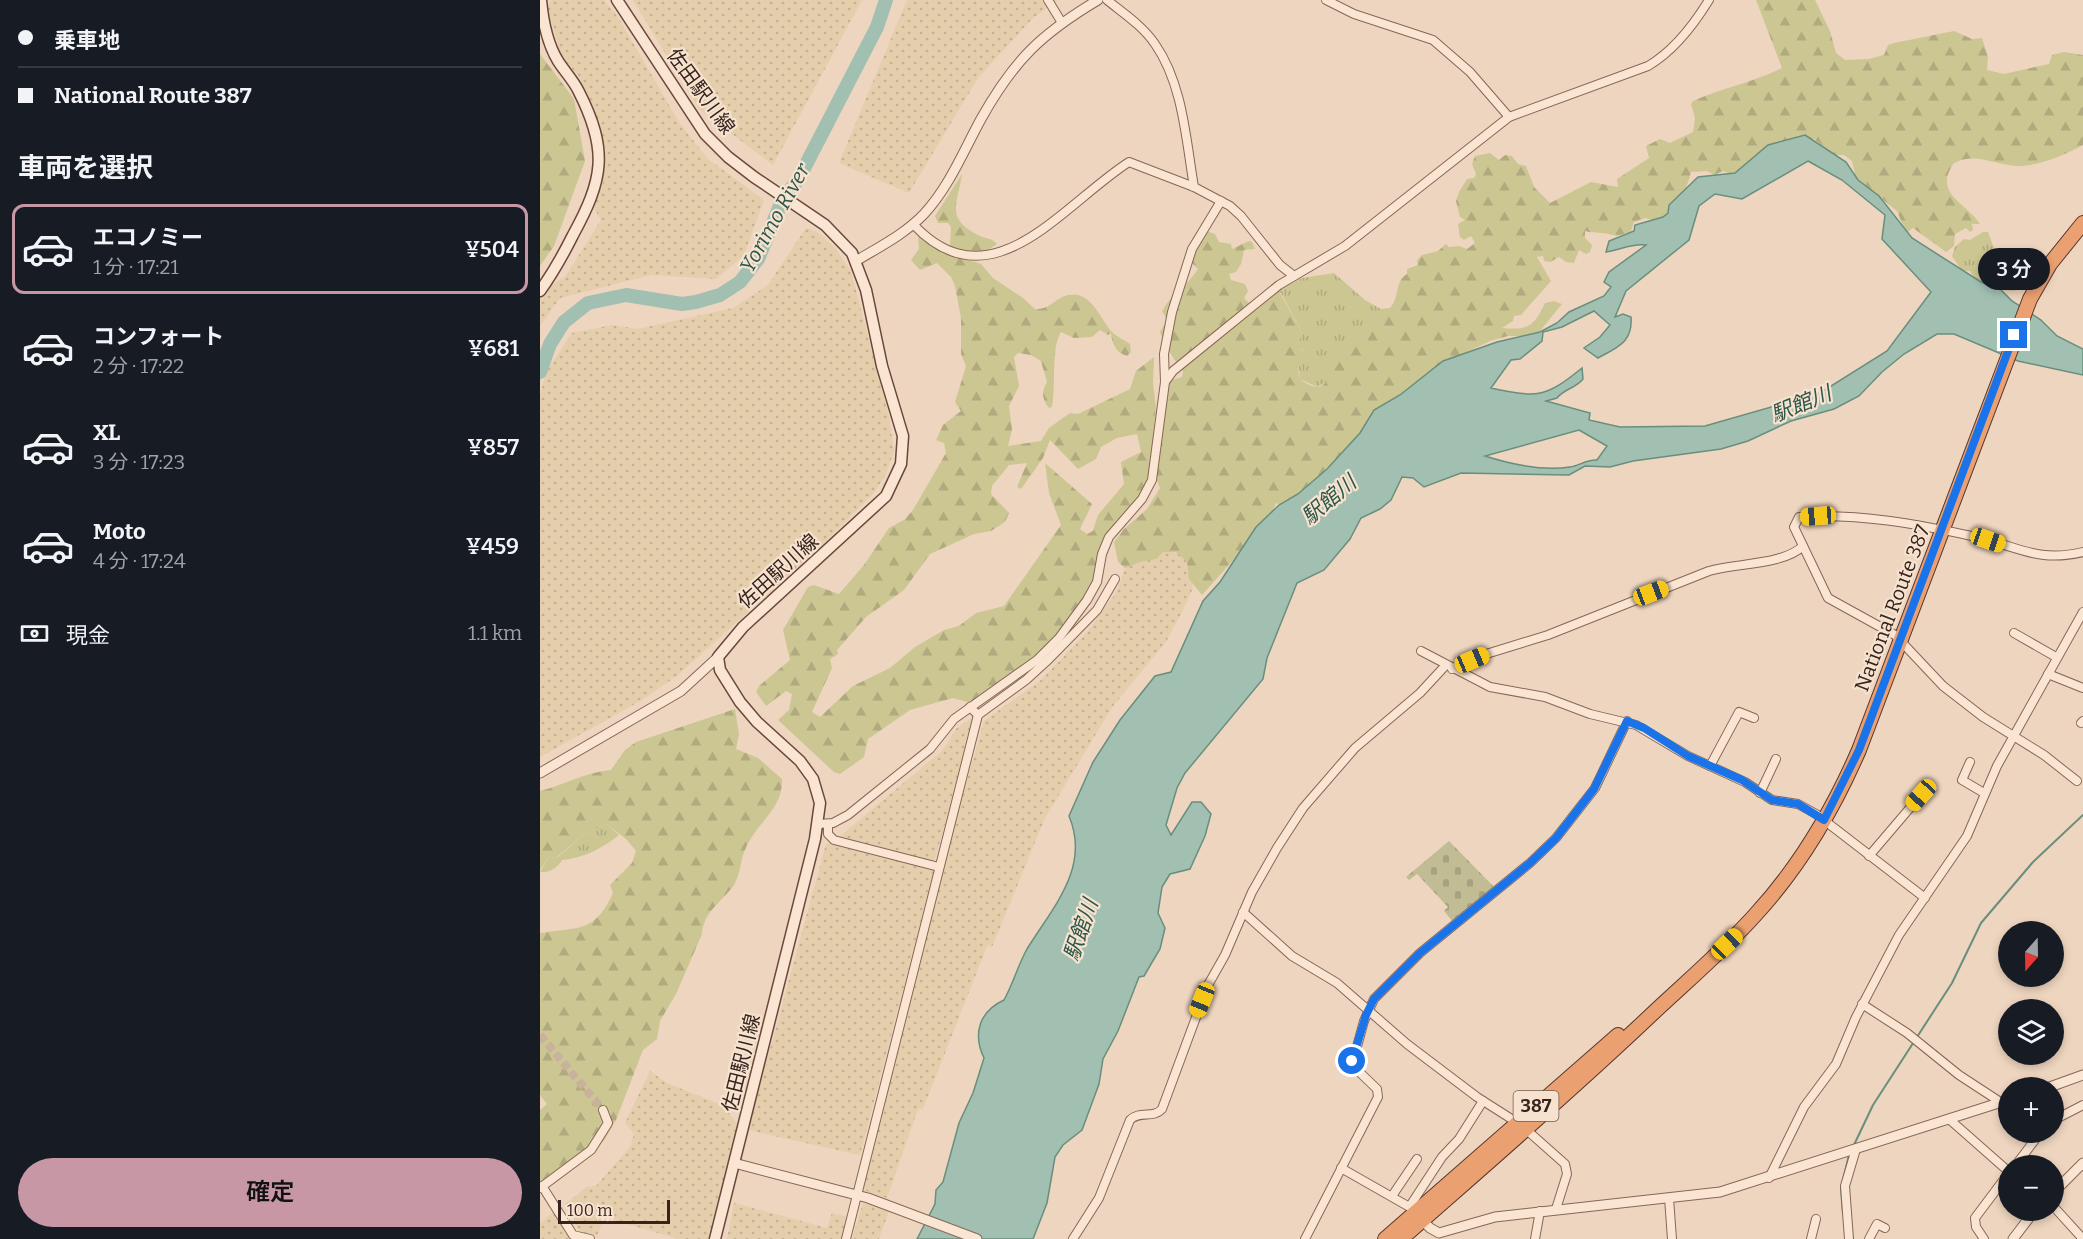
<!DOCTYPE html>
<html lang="ja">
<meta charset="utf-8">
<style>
:root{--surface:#171b24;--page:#20242c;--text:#f1f3f6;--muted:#9ea1a6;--line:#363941;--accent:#c897a5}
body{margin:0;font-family:Bitter,"Noto Sans JP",serif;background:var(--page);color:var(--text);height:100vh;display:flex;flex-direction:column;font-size:22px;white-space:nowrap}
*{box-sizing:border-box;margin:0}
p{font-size:20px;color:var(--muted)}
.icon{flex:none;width:33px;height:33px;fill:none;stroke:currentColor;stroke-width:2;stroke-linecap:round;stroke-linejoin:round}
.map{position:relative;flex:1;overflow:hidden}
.details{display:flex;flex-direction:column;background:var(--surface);width:540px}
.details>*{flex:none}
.top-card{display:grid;align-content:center;height:132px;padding:0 18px;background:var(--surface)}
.needle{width:39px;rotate:200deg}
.controls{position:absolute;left:1458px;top:921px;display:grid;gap:12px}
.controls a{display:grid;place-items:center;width:66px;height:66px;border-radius:50%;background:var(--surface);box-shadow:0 3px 9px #0003;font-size:30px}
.scale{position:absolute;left:18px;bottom:15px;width:112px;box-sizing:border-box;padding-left:6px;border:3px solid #36231c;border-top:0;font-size:16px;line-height:21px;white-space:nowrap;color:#36231c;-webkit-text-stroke:4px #f6e2cf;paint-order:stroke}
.end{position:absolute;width:27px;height:27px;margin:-14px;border:8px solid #1a73e8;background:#fff;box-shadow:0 0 0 3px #fff}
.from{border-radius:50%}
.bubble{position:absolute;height:42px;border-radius:21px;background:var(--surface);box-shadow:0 3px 9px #0003;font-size:20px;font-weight:600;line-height:42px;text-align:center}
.car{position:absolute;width:18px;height:36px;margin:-18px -9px;border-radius:8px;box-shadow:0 0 4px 2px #0007;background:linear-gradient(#f5c518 24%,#345 0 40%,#f5c518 0 76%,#345 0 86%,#f5c518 0)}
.top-card b{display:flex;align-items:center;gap:21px;height:57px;font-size:22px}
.top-card b+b{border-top:2px solid var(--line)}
.top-card i{width:15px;height:15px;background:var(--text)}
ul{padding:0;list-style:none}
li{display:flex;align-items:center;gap:18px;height:90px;margin:0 12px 9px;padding:0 6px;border:3px solid transparent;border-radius:12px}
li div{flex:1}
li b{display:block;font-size:22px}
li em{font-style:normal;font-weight:600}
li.active{border-color:var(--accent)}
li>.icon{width:54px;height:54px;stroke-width:1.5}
h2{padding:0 18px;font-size:27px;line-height:72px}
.pay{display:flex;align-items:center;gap:15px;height:66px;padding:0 18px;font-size:22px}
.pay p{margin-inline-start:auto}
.primary-button{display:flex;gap:12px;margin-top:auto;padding:12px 18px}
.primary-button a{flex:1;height:69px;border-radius:36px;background:var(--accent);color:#111;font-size:24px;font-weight:600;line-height:69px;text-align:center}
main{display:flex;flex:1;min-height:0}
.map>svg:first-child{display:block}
.farmland{fill:url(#farmland-dots)}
.grass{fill:url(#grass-tufts)}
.forest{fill:url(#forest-firs);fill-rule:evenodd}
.cemetery{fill:url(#cemetery-stones)}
.water{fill:#a2c0b1;stroke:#698e7d;stroke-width:1.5;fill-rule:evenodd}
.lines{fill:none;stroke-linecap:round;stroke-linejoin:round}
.stream{stroke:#698e7d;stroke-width:2}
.river{stroke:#a2c0b1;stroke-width:14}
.minor-tunnel{stroke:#c9b19e;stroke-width:8;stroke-dasharray:8 4;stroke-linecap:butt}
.minor-casing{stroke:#876657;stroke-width:10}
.tertiary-casing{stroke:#876657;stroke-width:11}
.secondary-casing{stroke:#69473a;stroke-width:13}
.trunk-casing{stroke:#55362c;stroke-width:16}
.minor{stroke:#f9e5d2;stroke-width:8}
.tertiary{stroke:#f9e5d2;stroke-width:9}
.secondary{stroke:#f9e5d2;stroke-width:10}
.trunk{stroke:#eaa071;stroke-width:14}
.route{stroke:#1a73e8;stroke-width:8}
.labels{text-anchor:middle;stroke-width:4.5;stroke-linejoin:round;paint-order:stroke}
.shield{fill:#f6e2cf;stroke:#705c52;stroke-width:1.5}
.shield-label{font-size:18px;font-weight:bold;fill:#36231c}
.street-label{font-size:20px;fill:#36231c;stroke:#f6e2cf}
.water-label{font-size:21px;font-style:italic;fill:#2b564a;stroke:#f6e2cf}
</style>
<main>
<section class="details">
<div class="top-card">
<b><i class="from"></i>乗車地</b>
<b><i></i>National Route 387</b>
</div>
<h2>車両を選択</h2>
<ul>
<li class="active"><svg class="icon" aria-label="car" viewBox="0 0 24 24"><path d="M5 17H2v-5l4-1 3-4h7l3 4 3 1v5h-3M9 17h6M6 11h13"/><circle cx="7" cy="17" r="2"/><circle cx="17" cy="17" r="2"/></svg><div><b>エコノミー</b><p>1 分 · 17:21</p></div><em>¥504</em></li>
<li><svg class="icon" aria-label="car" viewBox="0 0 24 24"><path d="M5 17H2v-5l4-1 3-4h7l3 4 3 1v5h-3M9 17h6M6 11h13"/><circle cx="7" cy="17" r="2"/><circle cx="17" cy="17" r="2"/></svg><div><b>コンフォート</b><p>2 分 · 17:22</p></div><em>¥681</em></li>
<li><svg class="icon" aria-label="car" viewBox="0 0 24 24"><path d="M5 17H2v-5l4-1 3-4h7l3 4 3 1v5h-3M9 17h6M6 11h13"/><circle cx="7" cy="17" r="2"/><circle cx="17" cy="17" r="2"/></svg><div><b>XL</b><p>3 分 · 17:23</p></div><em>¥857</em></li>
<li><svg class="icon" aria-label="car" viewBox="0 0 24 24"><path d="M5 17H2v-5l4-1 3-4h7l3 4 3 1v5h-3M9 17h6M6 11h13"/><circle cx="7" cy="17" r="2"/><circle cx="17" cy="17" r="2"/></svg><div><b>Moto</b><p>4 分 · 17:24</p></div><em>¥459</em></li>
</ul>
<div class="pay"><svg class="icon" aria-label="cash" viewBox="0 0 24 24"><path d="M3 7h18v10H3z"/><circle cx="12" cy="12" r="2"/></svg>現金<p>1.1 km</p></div>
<div class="primary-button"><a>確定</a></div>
</section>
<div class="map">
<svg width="1543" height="1239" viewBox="0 0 1543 1239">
<defs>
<pattern id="farmland-dots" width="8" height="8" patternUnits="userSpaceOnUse" patternTransform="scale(1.5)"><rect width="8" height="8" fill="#e4ceac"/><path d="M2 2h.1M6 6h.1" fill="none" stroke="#c4b193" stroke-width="1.8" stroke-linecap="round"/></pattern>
<pattern id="grass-tufts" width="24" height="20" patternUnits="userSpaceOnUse" patternTransform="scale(1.5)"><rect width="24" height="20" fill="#ccc693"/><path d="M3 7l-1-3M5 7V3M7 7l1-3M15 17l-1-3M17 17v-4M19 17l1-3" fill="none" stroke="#b0aa7e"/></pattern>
<pattern id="forest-firs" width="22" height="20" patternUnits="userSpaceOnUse" patternTransform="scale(1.5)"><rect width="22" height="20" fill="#ccc693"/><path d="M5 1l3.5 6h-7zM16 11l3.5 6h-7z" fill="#b0aa7e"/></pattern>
<pattern id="cemetery-stones" width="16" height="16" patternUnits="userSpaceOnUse" patternTransform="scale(1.5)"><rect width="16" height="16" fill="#c1bc93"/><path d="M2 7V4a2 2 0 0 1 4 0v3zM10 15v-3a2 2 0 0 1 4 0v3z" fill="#a6a17e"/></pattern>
</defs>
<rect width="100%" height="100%" fill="#eed5bf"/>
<g class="farmland">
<polygon points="11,0 64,0 78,17 140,124 168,159 224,200 204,255 176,279 111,275 20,298 0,326 0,296 9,286 25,277 61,220 53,206 63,184 63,146 55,110 38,75 22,58 7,7"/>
<polygon points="93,0 322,0 233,165 159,109"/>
<polygon points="367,0 518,0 493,18 438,78 369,193 299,163"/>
<polygon points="266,228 276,231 295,248 311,271 349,417 354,452 345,476 333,494 285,542 138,675 102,700 0,757 0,394 6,372 32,333 72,325 98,329 193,308 228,285"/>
<polygon points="624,548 645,556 651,578 653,588 642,612 626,642 573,706 505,818 452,947 447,946 383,1109 378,1109 347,1198 323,1190 408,846 444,721 501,680 548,631 576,593 587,563"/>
<polygon points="433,717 435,720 395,859 389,861 299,837 403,750 416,729"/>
<polygon points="291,843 391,866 394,871 320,1155 208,1130 286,844"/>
<polygon points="110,1071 127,1083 184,1106 200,1128 171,1239 138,1239 64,1217 57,1236 41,1232 37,1227 26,1204 46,1187 56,1186 90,1147 94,1134 85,1123"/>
<polygon points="194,1203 287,1228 292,1213 311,1218 305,1239 187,1239"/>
<polygon points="323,1203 349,1211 339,1239 312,1239"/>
<polygon points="13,1212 25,1227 30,1239 0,1239 0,1223"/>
</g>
<g class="grass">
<path d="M1443,232h5l10,27 15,16 2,16c-16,-1 -37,-4 -45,-20h-8l-10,-15 3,-9 9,-8 6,1z"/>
<polygon points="794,273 825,300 841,309 822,331 810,360 793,372 788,381 777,387 760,379 758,360 763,349 758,341 763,334 741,293 734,293 762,278"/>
<path d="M66,824l13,11c-16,13 -35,23 -57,25 -5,8 -12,13 -22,12l8,-14 10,-1 26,-23z"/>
</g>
<g class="forest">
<path d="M1216,0h59l15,31 6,22 9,7 24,-1 15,-4 4,-10 6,-2 60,-12 18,8 10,-1 6,19 -1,13 17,4 45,-10 3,-9 12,-3 19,3v90c-19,10 -39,19 -61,21 -24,1 -46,-15 -68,-3 -22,31 13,40 26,61h-8l1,6 -3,2 -4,-4 -11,6 -1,12 -8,6 -33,-24 -7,5 -9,-22 -41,-33 -4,-17 -8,-6h-9l-21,-16 -15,1 -66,35 -10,-4 -9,4 -7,-4 -16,1c-3,15 -12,27 -17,42l-15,8 -14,-4 -11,4 -3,9c-19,8 -15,3 -30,2 -7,-1 -10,0 -16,-2v7l7,7 -2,7 -4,2 -7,-4 -5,13 -8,-1 -7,-5 -9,5 -6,-1 -1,-5 -6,1 14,24 -30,34 -7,1 -1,5 -11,7c24,2 32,0 43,-25l9,-2 8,3 -22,27 -13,5h-19l-18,5 -34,16 -112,94 -57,57 -11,-5 -7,17 -67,75 -13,-16 -2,-17 -11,-10h-13l-7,7 -16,3 -15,6 -7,-6 -4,-20 9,-12 24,-21 13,-21 -4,-10 9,-96 17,-5 1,-6c-10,-13 -17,-23 -23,-39l7,-12 -5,-9c9,-17 26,-26 36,-42l-11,-11c0,-15 7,-20 19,-27l9,3 4,8 12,2 1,5 17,-8 3,1 3,7 -11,1 -3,14 -5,8 -7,2 2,6 14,4 3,7 -4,7 9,9 21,-14h6l23,41 -5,7 4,3c2,13 -7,17 -2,35 24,18 27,2 36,-17l14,-2 -4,-12 5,-12 11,-5 19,-22 9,-1c10,-10 4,-26 17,-34v-5l11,-4 -1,-5 5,-5 16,-4 8,-7 3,3 10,-1 8,3 8,-6 -4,-7 -7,4 -4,-3 -2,-13 7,-4 -5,-3 -4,-16 3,-9 8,-13 7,-1 2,-4 -4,-10 3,-8 15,-3 9,7 6,-5 7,1 6,8 8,2 8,21 16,16 41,-21 27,5 -1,-8 32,-21 -3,-12 14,-7 10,4 23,-11 2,-14 -4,-14 2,-3c29,-13 61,-19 89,-33z"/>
<polygon points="0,54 34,99 45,161 14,246 0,266"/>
<path d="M422,174c-5,32 -17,45 18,62 7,3 12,2 17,8l-14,9 -26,3 24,8 12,14 30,20 12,11c15,1 20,-11 33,-14 22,-5 32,22 43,36 4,5 14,9 19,13l1,8 -4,4c-11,-3 -15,-12 -16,-23l-3,2 -8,-5 -8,7 -18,1 -13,-6c-10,14 -5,56 -9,75l-3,1c-7,-8 -8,-17 -2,-26l-6,-21 -10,-6 -13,-2 -4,4 5,29 -10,20 3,24 -4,16 33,-5 8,-13 21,-15 8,1 52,-25 6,-18 18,-14 -1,27 3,23 -7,68 -6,17 -36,42 -10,41 -14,31 -51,57 -61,40 -18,-5 -43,12 -42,29 -4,18 -24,17 -6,-2 -56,-52 11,-10 3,-16 -6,-3 -20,15 -10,-14 3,-6 31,-26 -7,-30 25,-43 6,-2 25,9 25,-29 25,-37 15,-8 9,-10 33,-57 -2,-10 -8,-3 7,-15 18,-14 -6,-9 11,-36 -5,-12v-36l-6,-32 -4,-9 -14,-14 -17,7 -9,-10 8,-11 -1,-16 21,14h11l1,-20 -3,-4h-10l-3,-7zM597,434l4,18 -20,10 3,22 -26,31 -5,16 -6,3 -7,-5 12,-25 -47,-41 4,30 12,32 -57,81 -28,7 -17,13 -15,4 -29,17 -25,21 -37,18 -33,31 -8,-5 20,-44 -2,-9 8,-5 -1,-4 29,-33 38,-27 26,-36 44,-20 17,-3 14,-9 4,-9 -18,-19 1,-8 17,-21 18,-2 -10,24 4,2 22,-31 7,-18 28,29 18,-10 5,-12 16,-9z"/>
<path d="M195,709l4,25 -3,15 22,9 24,21c1,31 -26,43 -37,71 -5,11 -4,23 -11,35 -11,16 -31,27 -32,49l-26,60 -16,27 -3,18 -14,11 -27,70 -11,19 -14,16 -18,14 -24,6 -9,7v-72l7,-6 -7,-9v-162c39,-6 55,0 73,-40l-3,-8 22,-22 4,-12 -10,-12 -20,-15 -22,10 -27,23 -9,1 -8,12v-79c24,-6 46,-19 71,-21l14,-20 11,-8z"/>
</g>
<polygon class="cemetery" points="909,841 955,888 914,923 904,911 908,907 877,874 869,880 866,877"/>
<path class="water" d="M1265,135l41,27 12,18 21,16 33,42 69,44 20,8 11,11 29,19 16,16 26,13v26l-65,-14 -64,-27h-17l-33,20 -22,18 -23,24 -25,13 -43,12 -43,20 -27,8 -88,12 -23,6 -25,-1 -16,9 -108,-2 -37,14 -11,-9 -11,-1 -11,23 -11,9 -19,9 -11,21 -26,31 -27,13 -30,75 -4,21 -78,94 -8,15 -11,37 5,10 21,-33h9l10,12 -6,22 -15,33 -20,5 -8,13 -4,26 7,15 -5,21 -16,27 -5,1 -21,54 -15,28 -4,25 -17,46 -19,15 -8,12 -8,46 -14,36h-116l18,-35 1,-14 7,-8 16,-59 14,-30 11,-35c-12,-25 -4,-47 20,-58 9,-16 14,-35 23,-51 25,-41 64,-81 42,-133l24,-54 27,-42 35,-44 16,-4 32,-71 17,-19 36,-55 23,-22 19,-11 29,-25 33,-36 14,-23 26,-15 43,-34 54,-19 43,-10 17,-9 12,-11 35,-16 7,-9 -7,-5 5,-10 37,-27c-14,-2 -26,5 -40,7l3,-11 25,-10 1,-6 28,-8 5,-4 1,-8 29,-28 37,-4 33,-28zM1268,161l34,19 43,35 -3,24 49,53 -44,59 -67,42 -115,33 -85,1 -31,-7 1,-7 -44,-12 11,-3c8,-10 18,-9 26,-19l-1,-11c-37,30 -44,30 -91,20l20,-28 9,-1 22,-18 1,-9 19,-5 32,-16 16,14 -10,12 -16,11 14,10c20,-11 35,-16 33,-41l-8,-3 -8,3 11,-26 63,-51 10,-34 16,-12 27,5zM1039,430l28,16 -10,14c-10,-1 -18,6 -27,7 -27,4 -60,-3 -85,-11z"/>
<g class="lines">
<g class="stream">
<polyline points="1313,1147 1333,1105 1412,983 1441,923 1493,862 1543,815"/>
<polyline points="1303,1214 1301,1188 1309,1155"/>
</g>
<polyline class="river" points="0,372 10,344 24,322 48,303 86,295 142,304 156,302 180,295 200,282 218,259 242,201 259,178 337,27 346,0"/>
<polyline class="minor-tunnel" points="0,1035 63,1110"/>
<defs>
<g id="minor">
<polyline points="508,0 522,23"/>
<path d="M567,0c16,13 36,26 48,44 28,40 31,96 39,143"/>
<polyline points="786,0 814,14 893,40 930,72 969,117"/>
<path d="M373,224c78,84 150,-20 216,-62l65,25 36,19 11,10 39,49 14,11"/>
<path d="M625,382l8,-11 106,-86 66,-39 164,-129 139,-51c26,-15 45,-40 61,-66"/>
<polyline points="1474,633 1516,657"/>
<polyline points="881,651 950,687 1005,697 1050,714 1096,725 1148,756 1205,782 1232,800 1258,804 1276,814 1385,898"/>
<path d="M912,669l31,-14 65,-20 161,-64c28,-8 74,-6 94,-25"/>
<polyline points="1508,674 1543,688"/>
<polyline points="430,707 438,715 486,680 509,659 557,610 575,579"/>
<polyline points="1541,723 1543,721"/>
<polyline points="1430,762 1422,780 1444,793"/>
<polyline points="1170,766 1199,712 1214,718"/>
<path d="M1537,781l-33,-26 -61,-38 -40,-31 -48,-51 -67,-37 -34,-71 5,-10c59,-4 119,7 177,20 41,9 62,26 107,15"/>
<polyline points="1220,793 1236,759"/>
<polyline points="278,824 293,823 308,815 390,749 414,719 497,660 519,638 547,600 557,582 562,554 569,537 602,499 612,480 625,382 624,354 632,312 652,249 681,201"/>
<polyline points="288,824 288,834 294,840 399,867"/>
<polyline points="1329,856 1381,795"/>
<polyline points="703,912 752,956 797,983 867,1044 937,1097 981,1125 1025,1164 1027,1174 1016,1209"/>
<polyline points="1322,1004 1367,1033 1419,1075 1468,1107"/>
<polyline points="1409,1119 1468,1171"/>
<polyline points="1514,1120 1543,1105"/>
<polyline points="1475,1166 1501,1132"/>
<polyline points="801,1168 873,1209"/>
<polyline points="1229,1178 1264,1107 1296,1064 1316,1017 1359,935 1427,836 1457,766 1543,612"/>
<polyline points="2,1186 33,1235 50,1239"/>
<polyline points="0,1188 51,1150 68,1123 63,1110"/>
<polyline points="852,1196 877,1159"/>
<polyline points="1129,1198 1132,1239"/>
<polyline points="870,1206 902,1157 919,1139 943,1101"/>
<polyline points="1514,1207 1543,1239"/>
<polyline points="306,1239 438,715"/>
<path d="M533,1239l26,-41 31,-78c10,-10 23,-1 32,-11l46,-124 17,-30 27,-63 25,-44 26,-40 52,-60 65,-55 25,-27"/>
<polyline points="765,1239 838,1097 837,1089 812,1065 824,1021 834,999 880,953 990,863 1016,838 1055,788 1087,721"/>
<polyline points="995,1239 1000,1211"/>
<polyline points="1271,1239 1276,1219"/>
<polyline points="1309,1239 1305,1186 1316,1149"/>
<polyline points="1329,1239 1337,1224 1345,1228"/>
<polyline points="1444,1239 1436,1227 1435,1218 1468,1174"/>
</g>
<g id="tertiary">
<path d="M316,261c23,-14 49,-27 68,-47 25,-27 39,-62 57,-95 33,-59 60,-85 117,-119"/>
<polyline points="0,773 141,691 178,657"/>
<polyline points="1507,1088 1543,1075"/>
<polyline points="194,1163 328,1198 437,1239"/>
<polyline points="1514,1192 1543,1163"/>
<polyline points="880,1218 890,1228 899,1233 955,1217 1180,1192 1468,1100"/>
<polyline points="1473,1239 1495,1210"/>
</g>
<g id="secondary">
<polyline points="77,0 165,134 188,157 214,177 285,225 312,253 326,290 342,366 363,436 361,464 346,496 203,627 178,657 180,670 200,702 217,722 260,761 273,779 280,803 275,839 175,1239"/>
<path d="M0,291c13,-18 23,-36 33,-56 30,-55 36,-84 6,-143 -5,-11 -14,-20 -21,-31 -11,-18 -15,-39 -17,-61"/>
</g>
<g id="trunk">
<polyline points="845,1239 1078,1035"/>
<path d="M861,1239c84,-74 169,-147 250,-224 35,-33 73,-65 105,-101 44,-48 77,-104 103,-164l171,-451 20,-35 33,-41"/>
</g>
</defs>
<use href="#minor" class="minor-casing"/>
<use href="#tertiary" class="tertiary-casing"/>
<use href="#secondary" class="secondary-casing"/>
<use href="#trunk" class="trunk-casing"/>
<use href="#minor" class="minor"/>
<use href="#tertiary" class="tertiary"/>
<use href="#secondary" class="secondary"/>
<use href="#trunk" class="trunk"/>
</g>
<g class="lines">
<polyline class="route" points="812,1061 826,1015 834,999 880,953 990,863 1016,838 1054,789 1087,721 1104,728 1148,756 1202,780 1232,800 1258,804 1284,820 1319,750 1474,335"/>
</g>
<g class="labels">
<rect class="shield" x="973.5" y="1091" width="45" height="30" rx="4.5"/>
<g class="shield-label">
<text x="996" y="1112">387</text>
</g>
<g class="street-label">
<text transform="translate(161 91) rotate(54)" y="7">佐田駅川線</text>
<text transform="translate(238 571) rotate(-42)" y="7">佐田駅川線</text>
<text transform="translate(1352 608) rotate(-69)" y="7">National Route 387</text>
<text transform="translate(201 1063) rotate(-76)" y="7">佐田駅川線</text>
</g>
<g class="water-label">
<text transform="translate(235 218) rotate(-61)" y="7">Yorimo River</text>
<text transform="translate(1261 404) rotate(-22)" y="7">駅館川</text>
<text transform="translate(789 500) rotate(-40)" y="7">駅館川</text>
<text transform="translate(541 930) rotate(-71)" y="7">駅館川</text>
</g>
</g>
</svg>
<div class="controls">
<a><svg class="needle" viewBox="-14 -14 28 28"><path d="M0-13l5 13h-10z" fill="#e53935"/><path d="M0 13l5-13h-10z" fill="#9ea1a6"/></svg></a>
<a><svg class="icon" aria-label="layers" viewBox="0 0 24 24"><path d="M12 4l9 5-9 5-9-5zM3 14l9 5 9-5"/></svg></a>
<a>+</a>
<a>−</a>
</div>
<div class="scale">100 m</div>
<i class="end from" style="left:812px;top:1061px"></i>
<i class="end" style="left:1474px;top:335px"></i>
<div class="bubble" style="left:1438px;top:248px;width:72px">3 分</div>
<i class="car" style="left:1278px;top:516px;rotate:266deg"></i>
<i class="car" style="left:1448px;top:540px;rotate:109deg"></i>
<i class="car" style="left:1111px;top:593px;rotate:69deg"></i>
<i class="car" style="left:932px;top:660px;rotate:67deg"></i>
<i class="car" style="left:1381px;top:795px;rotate:222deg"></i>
<i class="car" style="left:1187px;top:944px;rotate:46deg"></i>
<i class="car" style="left:662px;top:1000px;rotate:202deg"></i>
</div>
</main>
